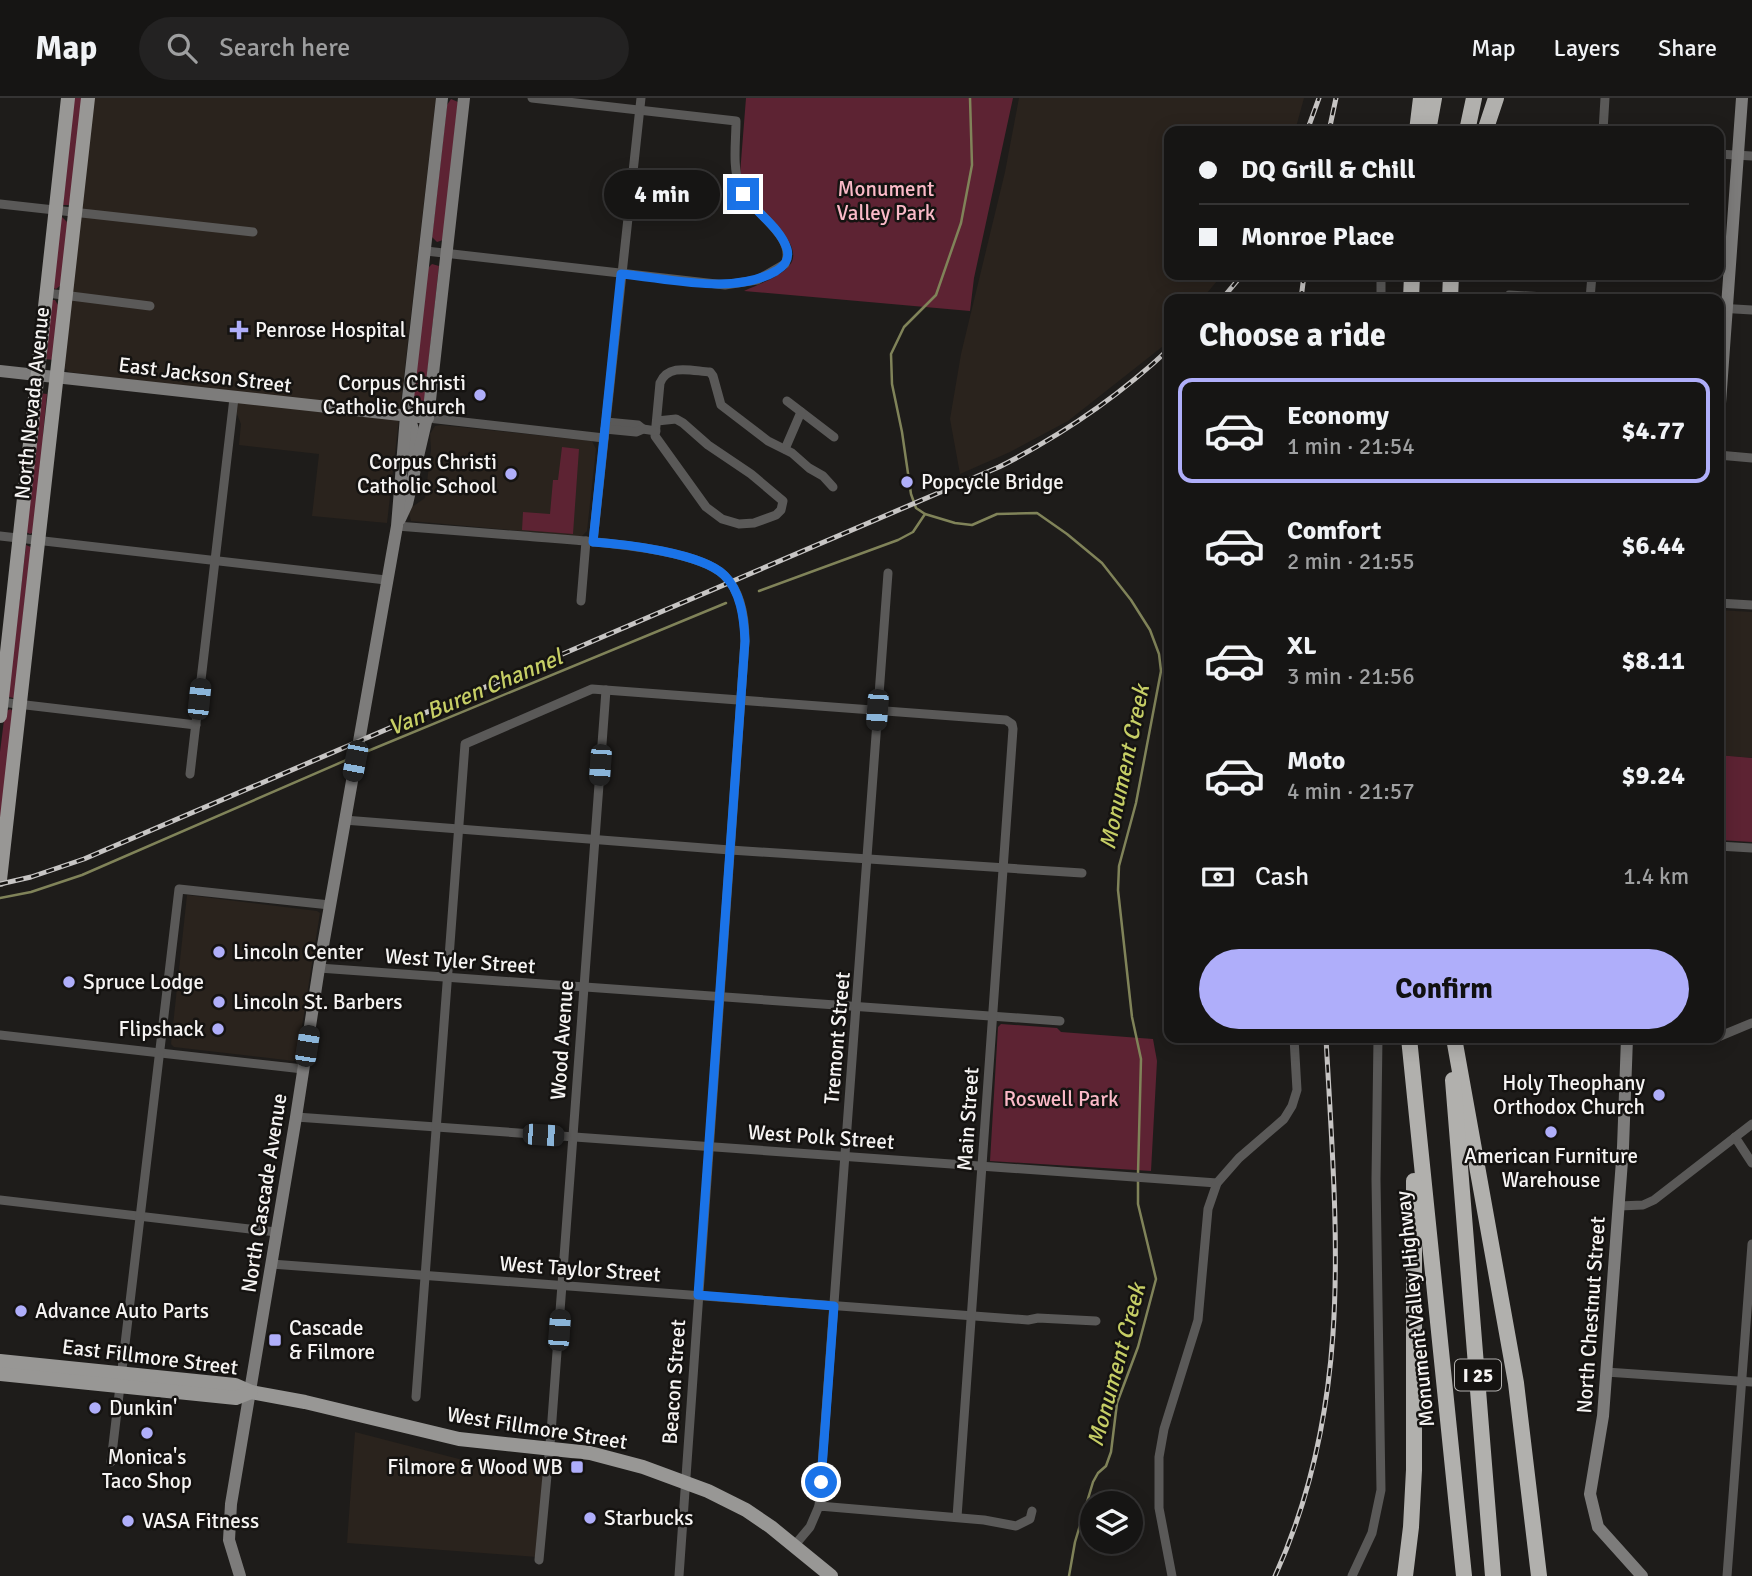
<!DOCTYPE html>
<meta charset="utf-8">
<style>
:root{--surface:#161514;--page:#232222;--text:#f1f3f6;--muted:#9e9fa0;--line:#353434;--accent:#afaefa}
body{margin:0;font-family:Signika,sans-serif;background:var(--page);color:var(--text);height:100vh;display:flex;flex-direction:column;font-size:26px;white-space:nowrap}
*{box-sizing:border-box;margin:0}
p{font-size:23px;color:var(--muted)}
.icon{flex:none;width:38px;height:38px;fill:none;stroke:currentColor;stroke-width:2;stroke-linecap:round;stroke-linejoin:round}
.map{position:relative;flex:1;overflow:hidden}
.drawer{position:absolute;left:1164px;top:196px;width:560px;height:749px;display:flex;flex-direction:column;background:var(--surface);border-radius:14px;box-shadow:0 4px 18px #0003,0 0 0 2px var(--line)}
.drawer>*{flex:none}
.hud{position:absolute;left:1164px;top:28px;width:560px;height:154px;border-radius:14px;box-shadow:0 4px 18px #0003,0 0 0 2px var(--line);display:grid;align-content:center;height:154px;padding:0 35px;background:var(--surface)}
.buttons{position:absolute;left:1080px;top:1393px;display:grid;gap:14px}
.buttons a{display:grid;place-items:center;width:63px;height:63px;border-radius:50%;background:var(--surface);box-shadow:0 4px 18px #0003,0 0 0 2px var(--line);font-size:35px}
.end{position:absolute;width:32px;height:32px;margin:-16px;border:9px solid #1a73e8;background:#fff;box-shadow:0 0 0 4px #fff}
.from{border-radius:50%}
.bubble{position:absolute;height:49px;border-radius:24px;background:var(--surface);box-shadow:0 4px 18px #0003,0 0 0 2px var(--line);font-size:23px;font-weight:800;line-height:49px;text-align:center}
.car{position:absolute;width:21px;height:42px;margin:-21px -10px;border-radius:9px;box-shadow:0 0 5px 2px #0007;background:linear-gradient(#222 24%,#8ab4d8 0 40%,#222 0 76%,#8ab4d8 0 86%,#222 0)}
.hud b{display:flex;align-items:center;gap:24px;height:66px;font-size:26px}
.hud b+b{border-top:2px solid var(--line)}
.hud i{width:18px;height:18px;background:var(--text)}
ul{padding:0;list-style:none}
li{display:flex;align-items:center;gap:21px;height:105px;margin:0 14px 10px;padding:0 21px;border:4px solid transparent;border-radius:14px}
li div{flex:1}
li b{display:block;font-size:26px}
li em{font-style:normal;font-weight:800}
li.current{border-color:var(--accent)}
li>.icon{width:63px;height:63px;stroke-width:1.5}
h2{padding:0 35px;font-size:32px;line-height:84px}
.pay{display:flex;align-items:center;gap:18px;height:77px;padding:0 35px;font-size:26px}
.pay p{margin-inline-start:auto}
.action{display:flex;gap:14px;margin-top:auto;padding:14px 35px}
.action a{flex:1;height:80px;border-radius:42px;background:var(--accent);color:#111;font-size:28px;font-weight:800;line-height:80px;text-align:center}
header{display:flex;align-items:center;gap:42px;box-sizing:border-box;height:98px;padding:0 35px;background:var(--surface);border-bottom:2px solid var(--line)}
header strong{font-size:33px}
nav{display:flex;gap:38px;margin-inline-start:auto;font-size:24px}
.search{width:490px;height:63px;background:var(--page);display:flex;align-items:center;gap:18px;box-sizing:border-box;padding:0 24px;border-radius:38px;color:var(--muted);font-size:26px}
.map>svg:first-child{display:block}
.built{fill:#2a231d}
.green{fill:#5d2333}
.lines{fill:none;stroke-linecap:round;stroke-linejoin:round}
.stream{stroke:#808359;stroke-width:2.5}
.street{stroke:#5a5958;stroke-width:9}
.secondary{stroke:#7d7c7b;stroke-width:12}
.primary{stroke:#989795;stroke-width:14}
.highway{stroke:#b1b0ad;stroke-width:16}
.rail-casing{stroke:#c7c5c4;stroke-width:5}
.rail{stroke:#151311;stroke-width:2.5;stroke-dasharray:8;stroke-linecap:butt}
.route{stroke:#1a73e8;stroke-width:9}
.poi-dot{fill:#afaefa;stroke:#151311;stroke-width:2.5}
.labels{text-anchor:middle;stroke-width:5;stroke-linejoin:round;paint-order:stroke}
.shield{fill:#151311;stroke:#b2b0af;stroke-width:2}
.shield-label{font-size:19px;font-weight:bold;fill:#f6f4f3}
.park-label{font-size:21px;fill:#fbbac8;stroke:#151311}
.poi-label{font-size:21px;fill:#f6f4f3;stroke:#151311;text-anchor:start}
.street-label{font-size:21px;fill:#f6f4f3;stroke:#151311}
.water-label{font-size:23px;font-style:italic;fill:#c6ce65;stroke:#151311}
</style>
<header>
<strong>Map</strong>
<div class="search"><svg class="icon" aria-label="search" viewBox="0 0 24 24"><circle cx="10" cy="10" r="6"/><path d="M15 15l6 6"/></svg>Search here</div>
<nav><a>Map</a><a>Layers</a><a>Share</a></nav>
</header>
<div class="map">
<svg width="1752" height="1478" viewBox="0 0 1752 1478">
<rect width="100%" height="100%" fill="#1e1c1a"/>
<g class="built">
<polygon points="94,0 436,0 387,425 312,418 319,356 239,347 241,326 237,316 238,295 69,274 64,270"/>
<polygon points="1019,0 1304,0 1295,33 1169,33 1169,177 1222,177 1202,201 1169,201 1169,242 1167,245 1068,323 1010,354 960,376 950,321 961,256 1005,74"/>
<polygon points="441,327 592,343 596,351 587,433 582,438 576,438 411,423 409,415 412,409 425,400 431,352 430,336 435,328"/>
<polygon points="1719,512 1752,514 1752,660 1719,657"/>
<polygon points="187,797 317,813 320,815 297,960 294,963 174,949 171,946"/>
<polygon points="355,1334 482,1367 543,1372 537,1459 347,1445"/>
</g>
<g class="green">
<polygon points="73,0 84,0 70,107 63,107"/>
<path d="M746,0h267l-39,180 -4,33 -226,-20c14,-7 32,-12 43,-23 24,-21 -28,-56 -39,-74 -4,-6 -6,-13 -8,-20z"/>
<polygon points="451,1 458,4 443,142 437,144 432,139 447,7"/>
<polygon points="62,119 68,125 61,187 56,191 53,190 59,120"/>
<polygon points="432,166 439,168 424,305 417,306 413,301 428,170"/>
<polygon points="52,202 55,202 58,207 53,262 46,261"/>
<polygon points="39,295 47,296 43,337 44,359 34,434 30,436 26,434"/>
<polygon points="562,349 579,351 573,436 522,432 523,414 550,416 553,382 558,382"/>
<polygon points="26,447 31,449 14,600 8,599"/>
<polygon points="10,611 13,613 0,750 0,654 5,614"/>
<polygon points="1718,657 1752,660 1752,744 1719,742"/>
<polygon points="1001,926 1057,930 1061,934 1153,941 1157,963 1151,1073 990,1063 998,929"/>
</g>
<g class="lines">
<g class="stream">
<polyline points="970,0 972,67 961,125 936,197 904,229 891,256 892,286 902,334 911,396 916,410 925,416 955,425 972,427 997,416 1037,415 1067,436 1102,465 1131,502 1150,532 1159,556 1161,573 1136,705 1119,768 1118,792 1132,919 1141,961 1138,1076"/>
<polyline points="759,493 898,442 913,434 925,416"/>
<polyline points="363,655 726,505"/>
<polyline points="0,800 31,794 82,777 351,660"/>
<polyline points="1069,1478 1075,1444 1093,1384 1098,1375 1106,1368 1111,1354 1117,1305 1138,1249 1156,1181 1138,1106 1138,1083"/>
</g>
<g class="street">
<polyline points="1603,33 1605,0"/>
<polyline points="1718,56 1752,58"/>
<polyline points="0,106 253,134"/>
<path d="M426,153l299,34 32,-5 28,-16c13,-27 -36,-54 -45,-77 -8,-20 -4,-45 -4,-66l-204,-23"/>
<polyline points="47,195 150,208"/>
<polyline points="1509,197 1580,201"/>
<polyline points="1381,201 1381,177"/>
<polyline points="1590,201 1592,177"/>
<polyline points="1718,210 1752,212"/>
<polyline points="787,303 834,339"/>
<polyline points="428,320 604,340"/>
<path d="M657,323l19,-2 7,4 25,22 43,29 32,27 -2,9 -5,5 -22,8 -15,1 -17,-5 -16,-12 -51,-71 5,-53c8,-20 32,-12 50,-11l3,4 8,29 47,36 24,12 17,15 14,8 10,11"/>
<polyline points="606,324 638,327 643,331"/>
<polyline points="605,331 636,334 643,331 656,333"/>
<polyline points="785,351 801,314"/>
<polyline points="1718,357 1752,360"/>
<path d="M397,428c42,3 85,7 127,10 45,4 171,9 201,40 16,16 20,43 20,65l-66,935"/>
<polyline points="0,438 386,482"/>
<polyline points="593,444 641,0"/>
<polyline points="581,503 586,443"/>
<polyline points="1718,505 1752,507"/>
<polyline points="0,604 196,627"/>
<polyline points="190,676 234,300"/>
<polyline points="344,722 730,752 1082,775"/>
<polyline points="1718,748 1752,750"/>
<polyline points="319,870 1060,923"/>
<polyline points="0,937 303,971"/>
<polyline points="1718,939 1752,925"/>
<polyline points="1674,940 1714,940"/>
<polyline points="296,1019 1217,1085"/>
<polyline points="1735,1039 1752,1065"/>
<polyline points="0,1102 276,1134"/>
<polyline points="1619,1108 1643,1107 1654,1102 1752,1026"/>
<polyline points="271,1166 1028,1222 1038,1220 1096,1223"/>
<polyline points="1606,1274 1752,1284"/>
<polyline points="416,1299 465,646 592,591 1006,622 1012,626 1013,631 957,1419"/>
<polyline points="111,1364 179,791 330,807"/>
<polyline points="819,1408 888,475"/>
<polyline points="794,1448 810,1429 819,1408 984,1422 1016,1428 1030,1421 1032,1413"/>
<polyline points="539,1462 551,1335 606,592"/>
<polyline points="1172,1478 1159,1410 1159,1359 1164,1331 1198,1222 1208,1111 1217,1085 1239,1060 1284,1021 1292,1008 1297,992 1294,940"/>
<polyline points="1352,1478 1372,1435 1381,1392 1376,1081 1378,940"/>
<polyline points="1727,1478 1752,1146"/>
</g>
<g class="secondary">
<polyline points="0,273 428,320"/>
<path d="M407,318c9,12 7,25 6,40"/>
<polyline points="1718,333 1742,0"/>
<polyline points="400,421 407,406 429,311 464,0"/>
<polyline points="1627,940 1623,1049 1603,1318 1590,1396 1598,1429 1642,1478"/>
<polyline points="240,1478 229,1442 231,1406 296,1019 319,870 397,428 406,318 442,0"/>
</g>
<g class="primary">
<polyline points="0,618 68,0"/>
<polyline points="0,782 88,0"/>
<polyline points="0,1263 235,1287 251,1294 305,1304 459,1341 590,1355 643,1369 708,1393 746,1412 771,1429 831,1478"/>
<polyline points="0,1276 236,1300 251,1294"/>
</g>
<g class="highway">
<polyline points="1417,33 1421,0"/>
<polyline points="1428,33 1434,0"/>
<polyline points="1467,33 1474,0"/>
<polyline points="1485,33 1496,0"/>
<polyline points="1411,201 1412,177"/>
<polyline points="1450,201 1451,177"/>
<polyline points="1409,940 1464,1478"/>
<polyline points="1454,940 1516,1285 1539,1478"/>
<polyline points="1453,982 1493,1478"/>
<polyline points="1405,1478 1411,1429 1414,1372 1414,1083"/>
</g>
<defs>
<g id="rail">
<polyline points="1307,33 1319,0"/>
<polyline points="1329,33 1336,0"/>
<polyline points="1222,201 1242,177"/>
<polyline points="1301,201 1304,177"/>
<path d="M0,786l31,-7 53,-18 915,-392c63,-32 119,-70 170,-118"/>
<path d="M1275,1478c80,-176 61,-351 51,-538"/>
</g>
</defs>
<use href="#rail" class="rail-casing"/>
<use href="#rail" class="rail"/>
</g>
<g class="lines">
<path class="route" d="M743,96c13,19 37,33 44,55 3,11 -3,17 -11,22 -43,25 -108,7 -155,3l-28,268c32,2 108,11 131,33 17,16 20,44 21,66l-47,654 136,11 -13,176"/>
</g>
<g class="poi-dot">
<path d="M235.5 221.5h7v7h7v7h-7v7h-7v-7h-7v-7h7z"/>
<circle cx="480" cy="297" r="7"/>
<circle cx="511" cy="376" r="7"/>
<circle cx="907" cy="384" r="7"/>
<circle cx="219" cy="854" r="7"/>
<circle cx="69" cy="884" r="7"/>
<circle cx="219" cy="904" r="7"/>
<circle cx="218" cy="931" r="7"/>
<circle cx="1659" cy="997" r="7"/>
<circle cx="1551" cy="1034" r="7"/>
<circle cx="21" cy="1213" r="7"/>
<rect x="268" y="1235" width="14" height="14" rx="3.5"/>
<circle cx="95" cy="1310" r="7"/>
<circle cx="147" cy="1335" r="7"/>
<rect x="570" y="1362" width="14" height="14" rx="3.5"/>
<circle cx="590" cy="1420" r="7"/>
<circle cx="128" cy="1423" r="7"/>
</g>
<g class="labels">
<rect class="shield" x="1455" y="1261.5" width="46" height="31" rx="5"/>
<g class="shield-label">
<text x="1478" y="1284">I 25</text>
</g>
<g class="park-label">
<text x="886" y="98">Monument<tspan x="886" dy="24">Valley Park</tspan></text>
<text x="1061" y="1008">Roswell Park</text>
</g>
<g class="poi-label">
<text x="255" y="239">Penrose Hospital</text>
<text x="466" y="292" text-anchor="end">Corpus Christi<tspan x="466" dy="24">Catholic Church</tspan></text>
<text x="497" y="371" text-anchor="end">Corpus Christi<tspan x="497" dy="24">Catholic School</tspan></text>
<text x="921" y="391">Popcycle Bridge</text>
<text x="233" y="861">Lincoln Center</text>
<text x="83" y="891">Spruce Lodge</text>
<text x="233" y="911">Lincoln St. Barbers</text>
<text x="204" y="938" text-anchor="end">Flipshack</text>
<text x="1645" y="992" text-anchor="end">Holy Theophany<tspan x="1645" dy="24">Orthodox Church</tspan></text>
<text x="1551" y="1065" text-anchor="middle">American Furniture<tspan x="1551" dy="24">Warehouse</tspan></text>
<text x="35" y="1220">Advance Auto Parts</text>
<text x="289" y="1237">Cascade<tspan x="289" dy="24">&amp; Filmore</tspan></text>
<text x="109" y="1317">Dunkin'</text>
<text x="147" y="1366" text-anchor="middle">Monica's<tspan x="147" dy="24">Taco Shop</tspan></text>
<text x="563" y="1376" text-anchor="end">Filmore &amp; Wood WB</text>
<text x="604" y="1427">Starbucks</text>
<text x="142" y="1430">VASA Fitness</text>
</g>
<g class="street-label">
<text transform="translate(205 277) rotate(7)" y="7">East Jackson Street</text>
<text transform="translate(32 305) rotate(-84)" y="7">North Nevada Avenue</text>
<text transform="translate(460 863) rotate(4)" y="7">West Tyler Street</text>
<text transform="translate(837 940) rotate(-85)" y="7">Tremont Street</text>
<text transform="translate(562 942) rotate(-86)" y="7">Wood Avenue</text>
<text transform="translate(968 1021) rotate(-86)" y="7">Main Street</text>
<text transform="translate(821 1039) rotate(4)" y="7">West Polk Street</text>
<text transform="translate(264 1095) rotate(-81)" y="7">North Cascade Avenue</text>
<text transform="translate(580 1171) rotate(4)" y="7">West Taylor Street</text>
<text transform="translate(1415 1211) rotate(-96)" y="7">Monument Valley Highway</text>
<text transform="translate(1591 1217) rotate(-86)" y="7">North Chestnut Street</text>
<text transform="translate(150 1259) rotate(7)" y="7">East Fillmore Street</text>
<text transform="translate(674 1284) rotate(-86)" y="7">Beacon Street</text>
<text transform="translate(537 1330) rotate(9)" y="7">West Fillmore Street</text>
</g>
<g class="water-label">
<text transform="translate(475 594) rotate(-23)" y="8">Van Buren Channel</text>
<text transform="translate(1124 669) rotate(-78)" y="8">Monument Creek</text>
<text transform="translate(1116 1267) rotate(-75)" y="8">Monument Creek</text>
</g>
</g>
</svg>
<div class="buttons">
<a><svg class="icon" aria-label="layers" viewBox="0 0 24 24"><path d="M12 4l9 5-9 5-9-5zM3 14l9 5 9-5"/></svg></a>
</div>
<i class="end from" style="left:821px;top:1384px"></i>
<i class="end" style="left:743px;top:96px"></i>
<div class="bubble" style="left:604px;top:72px;width:116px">4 min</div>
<i class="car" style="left:199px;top:601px;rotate:6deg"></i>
<i class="car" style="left:877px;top:612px;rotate:184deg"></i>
<i class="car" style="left:355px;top:663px;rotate:191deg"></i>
<i class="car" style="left:600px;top:667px;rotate:184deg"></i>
<i class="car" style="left:307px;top:948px;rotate:9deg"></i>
<i class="car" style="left:543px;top:1037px;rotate:94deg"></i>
<i class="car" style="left:559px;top:1232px;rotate:4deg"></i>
<div class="hud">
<b><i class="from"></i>DQ Grill &amp; Chill</b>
<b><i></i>Monroe Place</b>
</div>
<section class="drawer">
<h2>Choose a ride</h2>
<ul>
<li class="current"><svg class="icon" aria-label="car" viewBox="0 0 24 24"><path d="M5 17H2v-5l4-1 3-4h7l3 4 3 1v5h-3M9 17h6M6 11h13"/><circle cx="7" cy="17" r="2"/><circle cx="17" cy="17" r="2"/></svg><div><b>Economy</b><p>1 min · 21:54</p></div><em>$4.77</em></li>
<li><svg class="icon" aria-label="car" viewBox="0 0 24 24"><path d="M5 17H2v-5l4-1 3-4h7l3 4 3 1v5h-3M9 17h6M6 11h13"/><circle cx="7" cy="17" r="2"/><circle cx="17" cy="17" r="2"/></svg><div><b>Comfort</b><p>2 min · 21:55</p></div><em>$6.44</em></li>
<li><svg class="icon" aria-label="car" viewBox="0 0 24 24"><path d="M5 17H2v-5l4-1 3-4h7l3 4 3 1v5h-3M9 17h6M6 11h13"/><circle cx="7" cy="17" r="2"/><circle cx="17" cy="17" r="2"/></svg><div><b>XL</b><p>3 min · 21:56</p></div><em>$8.11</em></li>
<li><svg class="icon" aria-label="car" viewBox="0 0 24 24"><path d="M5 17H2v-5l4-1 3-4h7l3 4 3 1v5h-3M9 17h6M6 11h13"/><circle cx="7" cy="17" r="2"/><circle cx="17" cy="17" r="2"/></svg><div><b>Moto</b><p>4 min · 21:57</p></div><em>$9.24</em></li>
</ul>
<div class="pay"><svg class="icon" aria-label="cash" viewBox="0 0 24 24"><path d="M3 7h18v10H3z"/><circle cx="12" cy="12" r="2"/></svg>Cash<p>1.4 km</p></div>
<div class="action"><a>Confirm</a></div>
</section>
</div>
